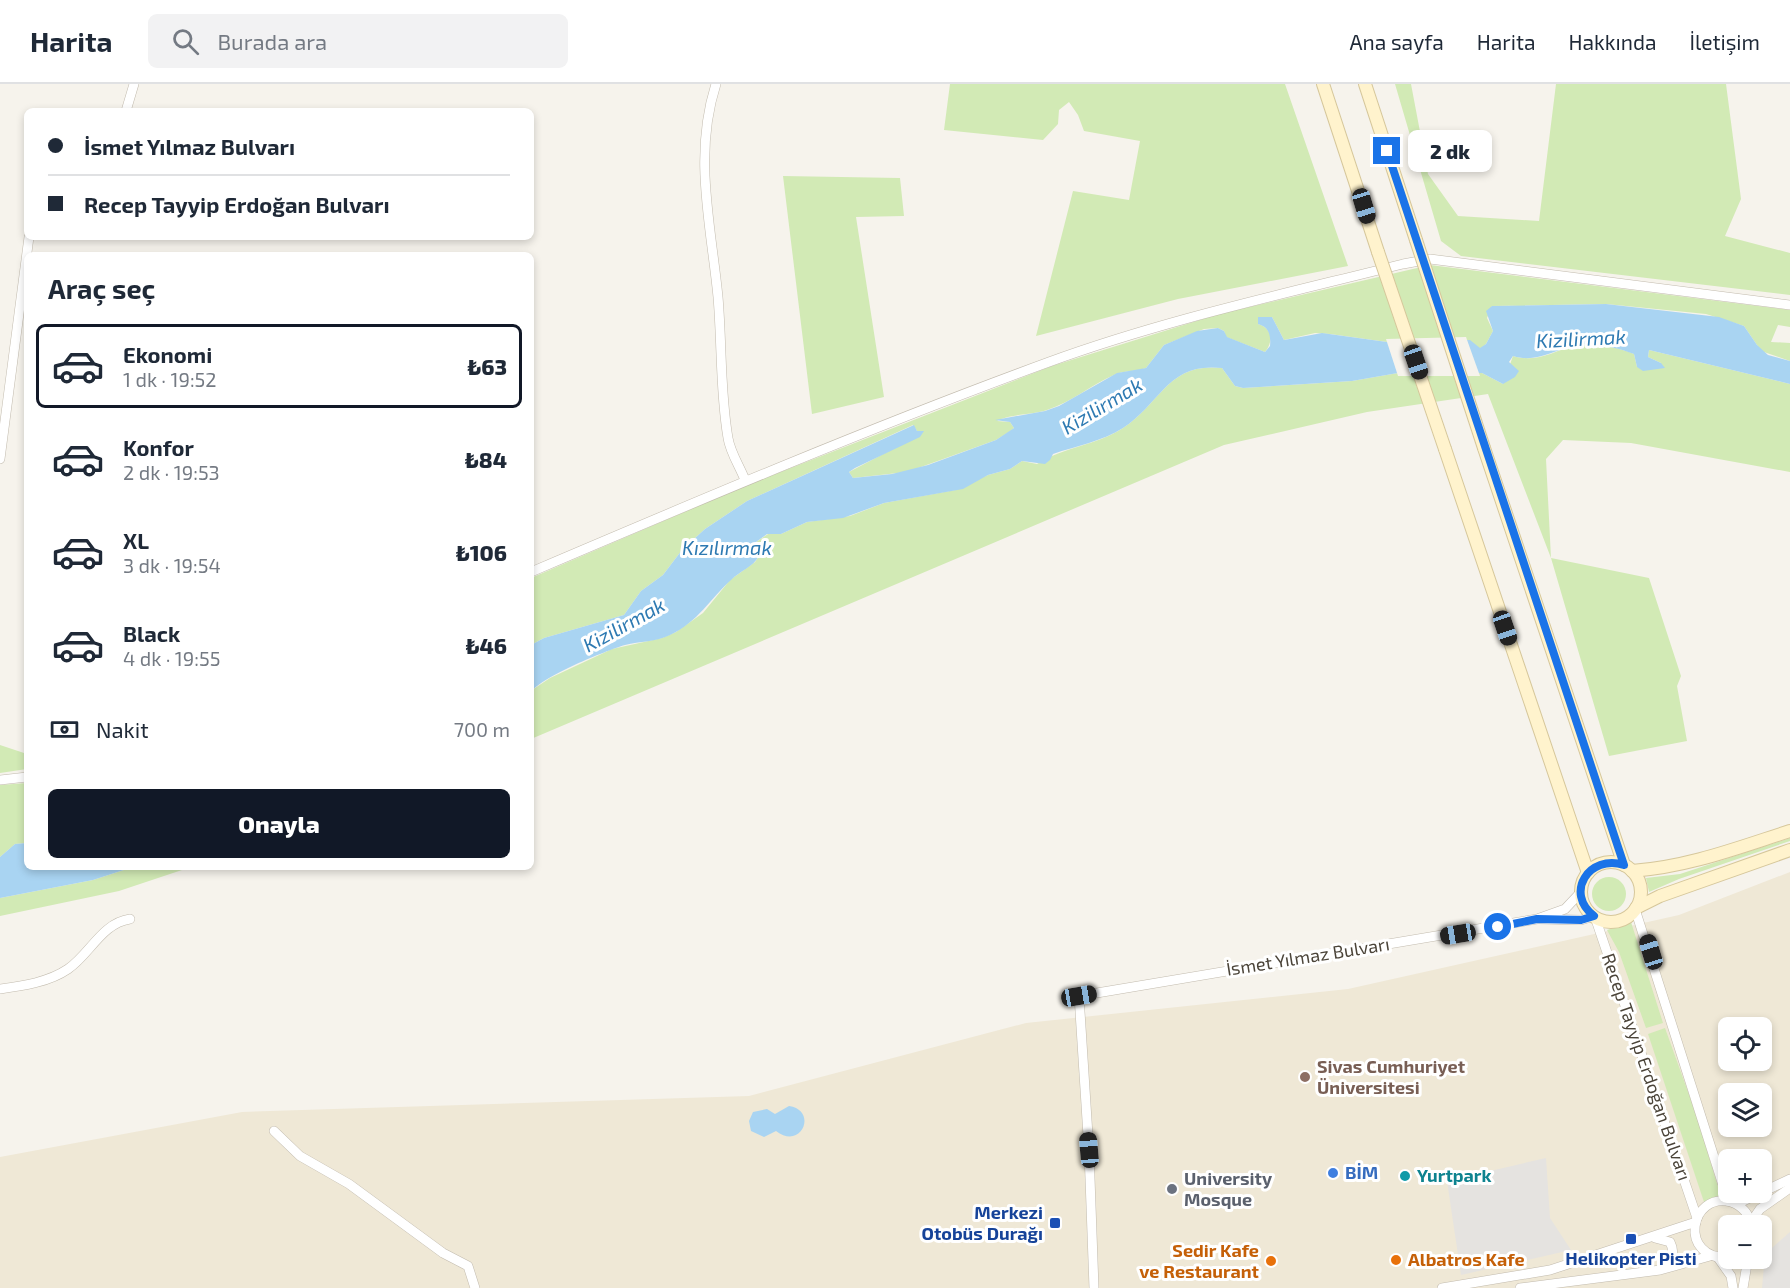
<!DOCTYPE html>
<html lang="tr">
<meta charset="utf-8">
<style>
:root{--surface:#fff;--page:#f2f2f3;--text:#1f2937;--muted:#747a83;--line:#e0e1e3;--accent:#111827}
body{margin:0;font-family:"Exo 2",sans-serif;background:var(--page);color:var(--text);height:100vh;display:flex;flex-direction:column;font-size:22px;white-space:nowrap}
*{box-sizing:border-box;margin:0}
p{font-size:20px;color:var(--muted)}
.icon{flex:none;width:33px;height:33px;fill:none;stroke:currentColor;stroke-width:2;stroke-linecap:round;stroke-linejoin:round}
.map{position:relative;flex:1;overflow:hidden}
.drawer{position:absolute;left:24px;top:168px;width:510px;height:618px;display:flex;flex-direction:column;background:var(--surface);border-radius:9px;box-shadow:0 3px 9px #0003}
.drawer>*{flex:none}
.hud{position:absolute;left:24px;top:24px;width:510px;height:132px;border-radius:9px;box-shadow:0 3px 9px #0003;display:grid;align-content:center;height:132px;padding:0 24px;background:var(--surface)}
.buttons{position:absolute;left:1718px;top:933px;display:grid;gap:12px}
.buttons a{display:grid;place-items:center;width:54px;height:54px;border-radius:9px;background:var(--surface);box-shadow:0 3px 9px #0003;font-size:30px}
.end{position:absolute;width:27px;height:27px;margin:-14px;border:8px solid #1a73e8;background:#fff;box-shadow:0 0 0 3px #fff}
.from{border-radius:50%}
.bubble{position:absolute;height:42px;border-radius:9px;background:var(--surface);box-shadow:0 3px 9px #0003;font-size:20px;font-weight:800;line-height:42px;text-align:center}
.car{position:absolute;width:18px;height:36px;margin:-18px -9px;border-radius:8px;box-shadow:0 0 4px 2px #0007;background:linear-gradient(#222 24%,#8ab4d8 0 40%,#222 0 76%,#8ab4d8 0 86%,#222 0)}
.hud b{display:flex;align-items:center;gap:21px;height:57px;font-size:22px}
.hud b+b{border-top:2px solid var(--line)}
.hud i{width:15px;height:15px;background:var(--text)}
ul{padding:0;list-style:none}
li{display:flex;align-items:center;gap:18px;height:84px;margin:0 12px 9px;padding:0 12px;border:3px solid transparent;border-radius:9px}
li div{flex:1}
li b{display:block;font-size:22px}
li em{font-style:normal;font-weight:800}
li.current{border-color:var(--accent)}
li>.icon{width:54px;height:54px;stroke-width:1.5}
h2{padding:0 24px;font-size:27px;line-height:72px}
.pay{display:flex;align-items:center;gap:15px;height:66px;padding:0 24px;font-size:22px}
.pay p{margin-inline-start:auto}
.primary-button{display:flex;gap:12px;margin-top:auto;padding:12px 24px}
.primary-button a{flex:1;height:69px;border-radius:9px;background:var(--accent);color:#fff;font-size:24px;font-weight:800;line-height:69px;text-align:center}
header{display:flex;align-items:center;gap:36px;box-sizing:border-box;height:84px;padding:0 30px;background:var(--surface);border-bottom:2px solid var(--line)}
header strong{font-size:28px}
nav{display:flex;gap:33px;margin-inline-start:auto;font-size:21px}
.search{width:420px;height:54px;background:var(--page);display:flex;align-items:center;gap:15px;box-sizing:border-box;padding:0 21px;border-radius:9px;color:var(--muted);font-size:22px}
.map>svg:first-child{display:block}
.education{fill:#efe8d6;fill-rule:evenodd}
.green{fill:#d2eab5}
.parking{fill:#e5e3e0}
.water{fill:#a9d4f2}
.pier{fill:#f6f3ec}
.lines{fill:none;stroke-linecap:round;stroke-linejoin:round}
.street-casing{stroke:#c2bbae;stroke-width:10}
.secondary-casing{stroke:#d6c79b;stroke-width:14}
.street{stroke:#fff;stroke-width:9}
.secondary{stroke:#fff3cd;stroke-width:12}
.secondary-bridge-casing{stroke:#d6c79b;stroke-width:14;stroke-linecap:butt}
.secondary-bridge{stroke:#fff3cd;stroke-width:12}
.route{stroke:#1a73e8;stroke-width:8}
.education-dot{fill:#8d6e63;stroke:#fff;stroke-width:2}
.shop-dot{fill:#3f7fe0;stroke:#fff;stroke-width:2}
.culture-dot{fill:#0f9aa8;stroke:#fff;stroke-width:2}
.worship-dot{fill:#6b7280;stroke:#fff;stroke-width:2}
.transit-dot{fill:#1a4fb4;stroke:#fff;stroke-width:2}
.food-dot{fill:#e8710a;stroke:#fff;stroke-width:2}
.labels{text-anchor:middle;stroke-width:6;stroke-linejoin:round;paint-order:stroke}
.street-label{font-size:18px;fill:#4b4439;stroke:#fff}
.education-label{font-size:18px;font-weight:bold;fill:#785e54;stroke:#fff;text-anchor:start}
.shop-label{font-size:18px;font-weight:bold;fill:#366cbe;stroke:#fff;text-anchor:start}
.culture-label{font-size:18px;font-weight:bold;fill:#0d838f;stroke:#fff;text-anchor:start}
.worship-label{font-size:18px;font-weight:bold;fill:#5b616d;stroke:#fff;text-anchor:start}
.transit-label{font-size:18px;font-weight:bold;fill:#164399;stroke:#fff;text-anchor:end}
.food-label{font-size:18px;font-weight:bold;fill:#c56008;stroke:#fff;text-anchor:end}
.water-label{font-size:20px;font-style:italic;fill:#2e7ab2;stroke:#fff}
</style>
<header>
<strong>Harita</strong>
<div class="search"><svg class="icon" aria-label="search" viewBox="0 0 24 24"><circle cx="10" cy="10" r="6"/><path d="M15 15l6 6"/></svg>Burada ara</div>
<nav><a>Ana sayfa</a><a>Harita</a><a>Hakkında</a><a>İletişim</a></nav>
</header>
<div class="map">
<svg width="1790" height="1204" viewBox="0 0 1790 1204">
<rect width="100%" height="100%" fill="#f6f3ec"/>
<path class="education" d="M1790,788v416h-1790v-131l242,-45 507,-16 277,-73 322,-34 331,-74zM1728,944h33v32h-33zM1728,1010h33v32h-33zM1728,1076h33v32h-33zM1728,1142h33v32h-33z"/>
<g class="green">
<polygon points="950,0 1285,0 1348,182 1178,215 1036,252 1073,107 1129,116 1140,57 1084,47 1078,31 1069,18 1059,26 1058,40 1043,56 944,46"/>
<polygon points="1395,0 1411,0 1428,90 1458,132 1539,137 1556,0 1726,0 1741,115 1725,152 1790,169 1790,211 1461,172 1441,157"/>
<polygon points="783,92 900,94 904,132 856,133 884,313 812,330"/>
<path d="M1430,181l360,45v17l-12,-2 -7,17 19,1v18l-29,-10 -17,-25 -38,-12 -100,-10 -114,2 -5,12 6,13 -7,13 -6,5 -16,-9 -77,2 -57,-8 -15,-1 -31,7 -12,-23h-14v7c14,4 16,17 7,28l-39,-15 -2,-6 -6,-3 -14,1 -40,16 -18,23c-10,4 -22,2 -32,7 -23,10 -42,27 -67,35 -14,5 -39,4 -50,11l13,1 4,6 -5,4 -13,8 -89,32 -54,6 -4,-6 57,-30 11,-11 -4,-6 -166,76 -42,28 -23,21 -19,25 -22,16 -17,24 -80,23 -13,7v-67l216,-93 305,-119 167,-52z"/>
<path d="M1574,261c20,-2 42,1 60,9l3,13 24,-4 -13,-6 1,-7 141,34v88l-159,-29 -68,-3 -17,19 5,99 98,20 32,98 -4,10 10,55 -78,15 -58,-198 -63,-164 -121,18 -143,33 -693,294 1,-49 18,-12 62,-29 50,-11 14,-6 27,-19 27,-33 25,-18 4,-6 -3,-14 12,-8h13l26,-12 43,-6 34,-13 71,-13 33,-15 22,-6 12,-8 15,3c27,-17 60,-19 86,-36 39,-26 45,-66 99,-60l13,18 8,2 109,-7 46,-8h84l21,11 10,-28c22,7 41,-4 61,-11z"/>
<polygon points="0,661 27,670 27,685 0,689"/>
<polygon points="27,699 27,759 15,760 0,773 0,701"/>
<polygon points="1790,754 1790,757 1679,795 1649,808 1646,794 1680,790"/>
<polygon points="133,783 191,783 119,807 0,832 0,814 93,796"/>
<circle cx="1609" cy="810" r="17"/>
<polygon points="1631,838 1663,939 1646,944 1619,868 1607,846"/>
<polygon points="1665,944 1696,1030 1722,1116 1705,1121 1648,950"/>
</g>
<g class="parking">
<polygon points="1546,1074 1550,1134 1571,1166 1461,1191 1447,1097"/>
<polygon points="1790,1148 1790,1204 1762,1204 1765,1170"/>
</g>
<g class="water">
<path d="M1606,220l113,13 25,9 13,19 11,10 22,6v23l-141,-34 -1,7 13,6 4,5 -22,3 -6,-4 -3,-13c-18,-7 -43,-13 -61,-8 -21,5 -37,17 -60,10l-4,6 10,9 -4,6 -12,7 -21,-11h-84l-46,8 -109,7 -8,-2 -13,-18c-54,-6 -60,34 -99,60 -20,13 -47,18 -70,26l-3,6 -5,4 -23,-3 -12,8 -22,6 -25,14 -79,14 -41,15 -36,4 -26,12h-14l-11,8 3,14c-6,11 -19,15 -28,24 -21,19 -33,42 -61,55 -14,7 -30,6 -45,10 -20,6 -82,31 -94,47v-47l13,-7 80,-23 17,-24 22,-16 19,-25 23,-21 42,-28 167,-76 3,6h7l-4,6 -65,31 -6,4 4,6 39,-4 36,-9 68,-25 18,-12 -4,-6 -15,-2 50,-9 14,-5 58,-33 29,-5 18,-23 33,-14 21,-3 6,3 3,6 38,15 5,-6c1,-11 -1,-19 -12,-22v-7h14l12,23 38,-7 65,9 83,-2 10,8 6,-4 7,-13 -7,-20 6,-5z"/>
<polygon points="27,759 27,783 133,783 93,796 0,814 0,773 15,760"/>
<path d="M789,1022c29,4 13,45 -13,25l-12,6 -13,-6 -2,-10 4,-9 14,-3 8,5z"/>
</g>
<polygon class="pier" points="1466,253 1480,292 1398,292 1386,255"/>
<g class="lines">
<defs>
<g id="street">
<path d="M716,0c-23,71 -5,141 2,213 4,46 2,95 10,141 2,14 12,29 17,42"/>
<polyline points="126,27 134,0"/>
<polyline points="0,375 29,153"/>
<path d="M531,488c171,-73 343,-146 518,-210 115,-42 235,-68 354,-98l27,-5 360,46"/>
<polyline points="0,696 27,693"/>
<polyline points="1635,825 1728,1117"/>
<polyline points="1595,833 1697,1134"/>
<polyline points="1539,835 1581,836 1594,832"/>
<path d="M0,905c23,-3 49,-7 68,-20 22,-15 34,-46 62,-50"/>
<polyline points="274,1047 300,1072 349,1100 443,1169 468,1182 475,1204"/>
<polyline points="1737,1120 1790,1095"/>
<polyline points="1751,1138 1760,1125 1790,1104"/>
<path d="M1655,1154l15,4c6,12 1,18 -8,26"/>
<path d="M1729,1174c-52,1 -39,-67 2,-56 12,4 18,12 21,24"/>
<polyline points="1719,1175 1731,1192 1733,1204"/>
<polyline points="1094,1204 1089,1067 1079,912 1537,835 1565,825 1581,808"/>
<polyline points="1442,1204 1550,1186 1696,1138"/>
<polyline points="1520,1204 1660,1186 1710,1172"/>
<polyline points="1743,1204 1748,1174"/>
</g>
<g id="secondary">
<polyline points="1323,0 1378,168"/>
<polyline points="1365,0 1416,156"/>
<polyline points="1484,364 1624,781"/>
<polyline points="1445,365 1588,789"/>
<circle cx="1611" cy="808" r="30"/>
<path d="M1632,787c56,-4 105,-23 158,-40"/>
<polyline points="1636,824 1660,812 1790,766"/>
</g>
</defs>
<use href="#street" class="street-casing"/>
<use href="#secondary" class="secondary-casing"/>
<use href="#street" class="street"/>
<use href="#secondary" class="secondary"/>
<defs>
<g id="secondary-bridge">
<polyline points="1416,156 1484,364"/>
<polyline points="1378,168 1445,365"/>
</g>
</defs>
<use href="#secondary-bridge" class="secondary-bridge-casing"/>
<use href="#secondary-bridge" class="secondary-bridge"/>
</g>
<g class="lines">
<path class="route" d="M1387,67l237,714c-35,-11 -60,28 -30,51l-13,4 -44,-1 -39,8"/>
</g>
<circle class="education-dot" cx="1305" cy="993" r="6"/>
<circle class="shop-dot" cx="1333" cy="1089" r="6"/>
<circle class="culture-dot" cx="1405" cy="1092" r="6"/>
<circle class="worship-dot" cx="1172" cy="1105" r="6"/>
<g class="transit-dot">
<rect x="1049" y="1133" width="12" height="12" rx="3"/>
<rect x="1625" y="1149" width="12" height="12" rx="3"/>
</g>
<g class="food-dot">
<circle cx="1396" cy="1176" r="6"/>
<circle cx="1271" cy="1177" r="6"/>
</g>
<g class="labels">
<g class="street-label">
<text transform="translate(1308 873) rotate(-9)" y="6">İsmet Yılmaz Bulvarı</text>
<text transform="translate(1646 983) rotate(71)" y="6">Recep Tayyip Erdoğan Bulvarı</text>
</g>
<g class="education-label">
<text x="1317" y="989">Sivas Cumhuriyet<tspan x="1317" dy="21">Üniversitesi</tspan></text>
</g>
<g class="shop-label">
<text x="1345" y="1095">BİM</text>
</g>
<g class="culture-label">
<text x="1417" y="1098">Yurtpark</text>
</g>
<g class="worship-label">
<text x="1184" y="1101">University<tspan x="1184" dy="21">Mosque</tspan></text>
</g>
<g class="transit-label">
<text x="1043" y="1135">Merkezi<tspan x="1043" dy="21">Otobüs Durağı</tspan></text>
<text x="1631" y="1181" text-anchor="middle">Helikopter Pisti</text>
</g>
<g class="food-label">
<text x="1259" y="1173">Sedir Kafe<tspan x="1259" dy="21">ve Restaurant</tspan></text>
<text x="1408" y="1182" text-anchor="start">Albatros Kafe</text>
</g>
<g class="water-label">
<text transform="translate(1581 255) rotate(-3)" y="7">Kizilirmak</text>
<text transform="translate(1102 322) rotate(-31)" y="7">Kizilirmak</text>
<text x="727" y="471">Kızılırmak</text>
<text transform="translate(624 541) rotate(-29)" y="7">Kizilirmak</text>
</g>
</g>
</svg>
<div class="buttons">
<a><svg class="icon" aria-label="locate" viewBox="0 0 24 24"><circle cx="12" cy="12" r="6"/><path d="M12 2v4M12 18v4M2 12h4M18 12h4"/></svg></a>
<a><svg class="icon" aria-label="layers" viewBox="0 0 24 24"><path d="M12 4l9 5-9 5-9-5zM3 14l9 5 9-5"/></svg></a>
<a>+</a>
<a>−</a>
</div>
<i class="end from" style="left:1498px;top:843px"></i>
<i class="end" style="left:1387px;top:67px"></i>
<div class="bubble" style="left:1408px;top:46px;width:84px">2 dk</div>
<i class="car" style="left:1364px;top:122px;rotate:163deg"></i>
<i class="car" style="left:1416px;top:278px;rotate:161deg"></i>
<i class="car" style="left:1505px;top:544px;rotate:161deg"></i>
<i class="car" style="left:1458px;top:850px;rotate:261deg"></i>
<i class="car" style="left:1651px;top:868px;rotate:343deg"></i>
<i class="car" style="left:1079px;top:912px;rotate:80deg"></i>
<i class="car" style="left:1089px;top:1066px;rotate:355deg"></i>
<div class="hud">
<b><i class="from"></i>İsmet Yılmaz Bulvarı</b>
<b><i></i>Recep Tayyip Erdoğan Bulvarı</b>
</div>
<section class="drawer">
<h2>Araç seç</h2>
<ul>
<li class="current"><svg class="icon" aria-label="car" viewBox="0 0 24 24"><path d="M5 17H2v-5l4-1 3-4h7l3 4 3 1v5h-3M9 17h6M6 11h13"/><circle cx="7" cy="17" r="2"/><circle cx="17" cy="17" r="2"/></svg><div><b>Ekonomi</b><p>1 dk · 19:52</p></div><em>₺63</em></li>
<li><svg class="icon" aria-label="car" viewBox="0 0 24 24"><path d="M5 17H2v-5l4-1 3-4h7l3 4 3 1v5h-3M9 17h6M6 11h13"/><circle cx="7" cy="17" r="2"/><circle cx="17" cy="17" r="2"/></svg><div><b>Konfor</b><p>2 dk · 19:53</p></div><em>₺84</em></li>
<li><svg class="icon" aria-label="car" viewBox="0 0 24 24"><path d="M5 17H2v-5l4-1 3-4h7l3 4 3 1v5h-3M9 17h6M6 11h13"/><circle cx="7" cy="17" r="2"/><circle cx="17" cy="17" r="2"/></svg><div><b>XL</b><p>3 dk · 19:54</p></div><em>₺106</em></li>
<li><svg class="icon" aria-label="car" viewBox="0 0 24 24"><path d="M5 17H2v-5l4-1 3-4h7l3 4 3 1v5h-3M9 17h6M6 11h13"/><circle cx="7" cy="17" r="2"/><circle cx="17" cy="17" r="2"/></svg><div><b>Black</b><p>4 dk · 19:55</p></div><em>₺46</em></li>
</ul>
<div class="pay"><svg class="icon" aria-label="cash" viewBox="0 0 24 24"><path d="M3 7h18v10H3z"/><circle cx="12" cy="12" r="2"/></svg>Nakit<p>700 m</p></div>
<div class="primary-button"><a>Onayla</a></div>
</section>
</div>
